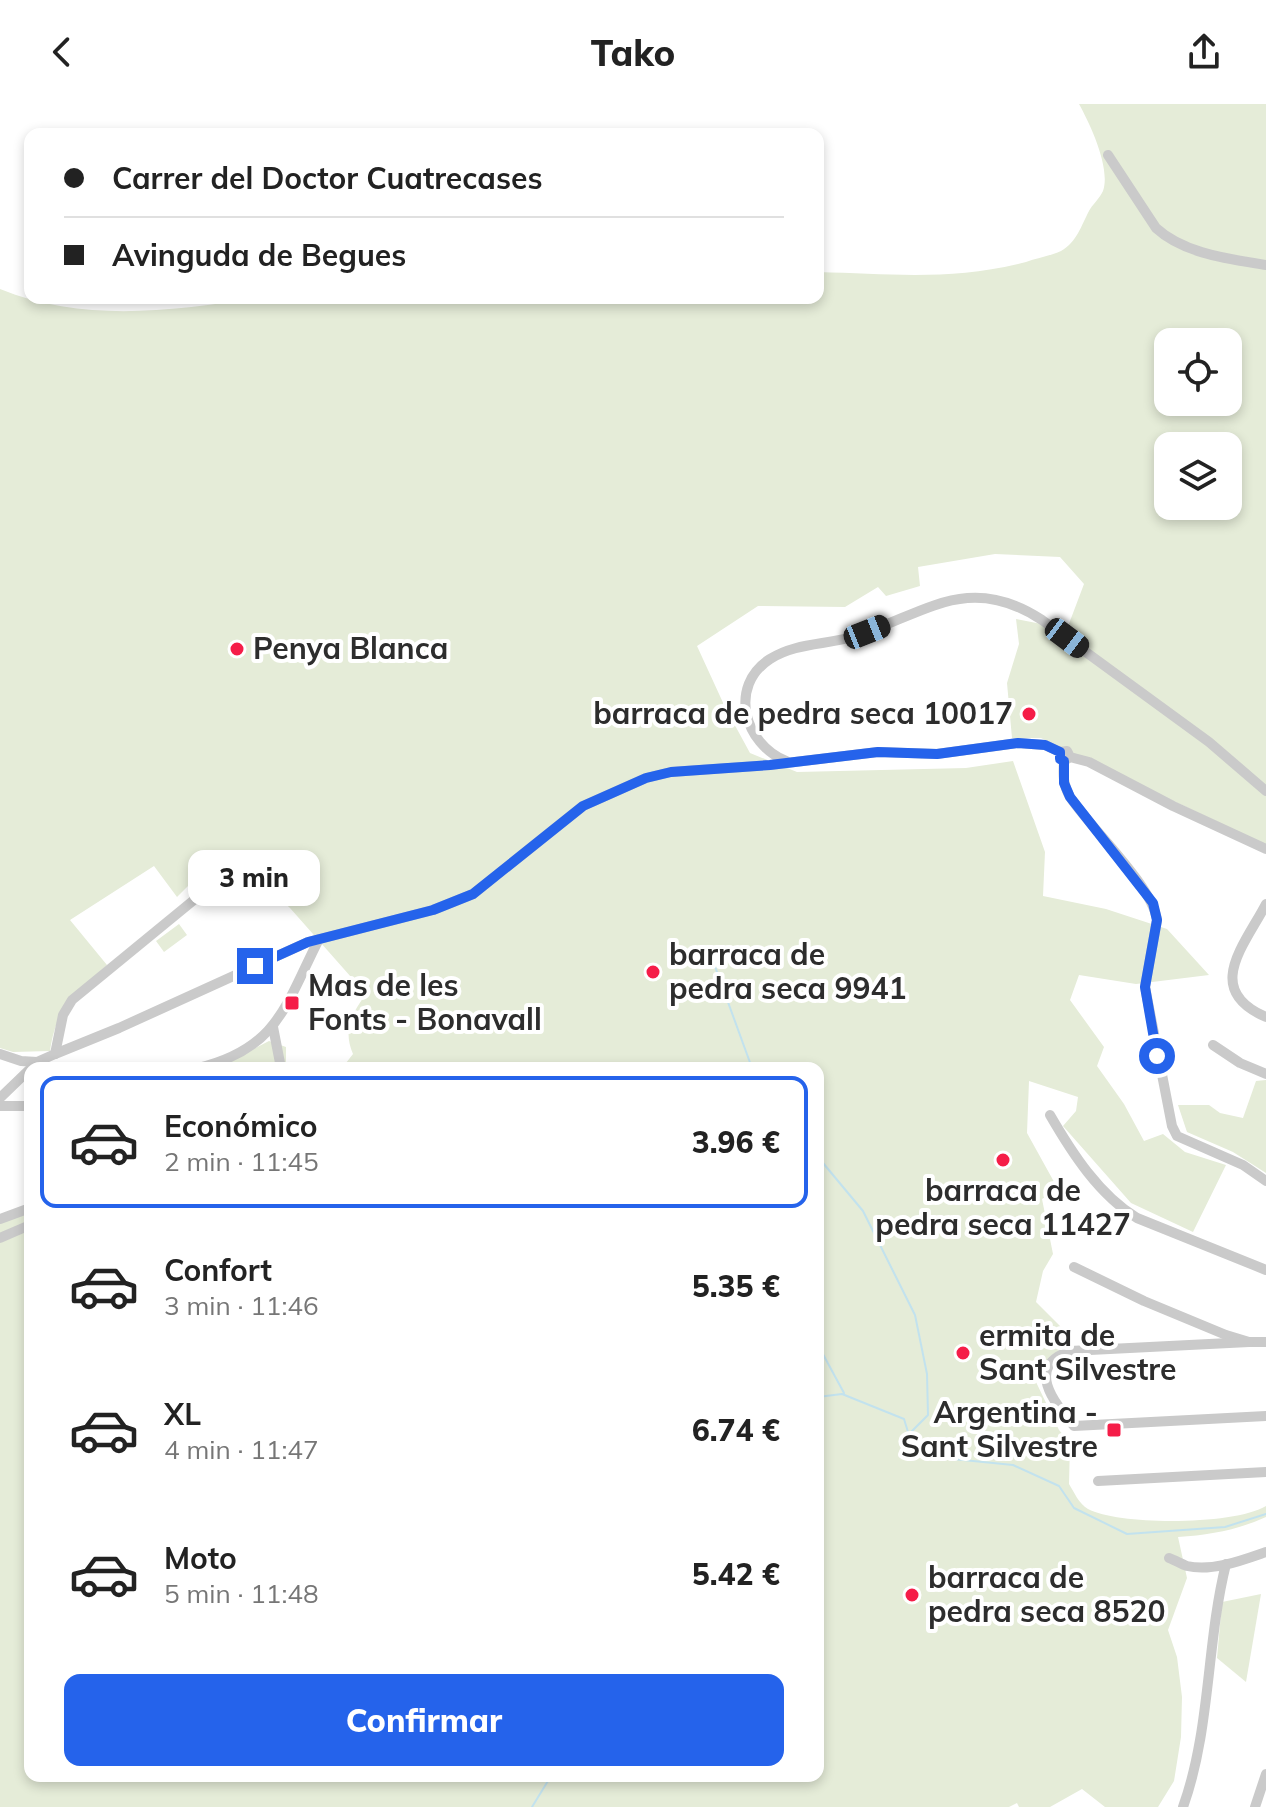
<!DOCTYPE html>
<html lang="es">
<meta charset="utf-8">
<style>
:root{--surface:#fff;--page:#f2f2f2;--text:#222;--muted:#767676;--line:#e0e0e0;--accent:#2563eb}
body{margin:0;font-family:Mulish,sans-serif;background:var(--page);color:var(--text);height:100vh;display:flex;flex-direction:column;font-size:30px;white-space:nowrap}
*{box-sizing:border-box;margin:0}
p{font-size:26px;color:var(--muted)}
.icon{flex:none;width:44px;height:44px;fill:none;stroke:currentColor;stroke-width:2;stroke-linecap:round;stroke-linejoin:round}
.map{position:relative;flex:1;overflow:hidden}
.panel{position:absolute;left:24px;top:958px;width:800px;height:720px;display:flex;flex-direction:column;background:var(--surface);border-radius:16px;box-shadow:0 4px 12px #0003}
.panel>*{flex:none}
.banner{position:absolute;left:24px;top:24px;width:800px;height:176px;border-radius:16px;box-shadow:0 4px 12px #0003;display:grid;align-content:center;height:176px;padding:0 40px;background:var(--surface)}
.controls{position:absolute;left:1154px;top:224px;display:grid;gap:16px}
.controls a{display:grid;place-items:center;width:88px;height:88px;border-radius:16px;background:var(--surface);box-shadow:0 4px 12px #0003;font-size:40px}
.end{position:absolute;width:36px;height:36px;margin:-18px;border:10px solid #2563eb;background:#fff;box-shadow:0 0 0 4px #fff}
.from{border-radius:50%}
.bubble{position:absolute;height:56px;border-radius:16px;background:var(--surface);box-shadow:0 4px 12px #0003;font-size:26px;font-weight:800;line-height:56px;text-align:center}
.car{position:absolute;width:24px;height:48px;margin:-24px -12px;border-radius:10px;box-shadow:0 0 6px 2px #0007;background:linear-gradient(#222 24%,#8ab4d8 0 40%,#222 0 76%,#8ab4d8 0 86%,#222 0)}
.banner b{display:flex;align-items:center;gap:28px;height:76px;font-size:30px}
.banner b+b{border-top:2px solid var(--line)}
.banner i{width:20px;height:20px;background:var(--text)}
ul{padding:14px 0 0;list-style:none}
li{display:flex;align-items:center;gap:24px;height:132px;margin:0 16px 12px;padding:0 24px;border:4px solid transparent;border-radius:16px}
li div{flex:1}
li b{display:block;font-size:30px}
li em{font-style:normal;font-weight:800}
li.selected{border-color:var(--accent)}
li>.icon{width:72px;height:72px;stroke-width:1.5}
.primary-button{display:flex;gap:16px;margin-top:auto;padding:16px 40px}
.primary-button a{flex:1;height:92px;border-radius:16px;background:var(--accent);color:#fff;font-size:32px;font-weight:800;line-height:92px;text-align:center}
header{display:flex;justify-content:space-between;align-items:center;height:104px;padding:0 40px;background:var(--surface);font-size:36px;font-weight:800}
.map>svg:first-child{display:block}
.green{fill:#e5ecd8;fill-rule:evenodd}
.lines{fill:none;stroke-linecap:round;stroke-linejoin:round}
.stream{stroke:#c2e2ee;stroke-width:2}
.minor{stroke:#cacaca;stroke-width:10}
.route{stroke:#2563eb;stroke-width:10}
.poi-dot{fill:#f51d48;stroke:#fff;stroke-width:3}
.labels{text-anchor:middle;stroke-width:8;stroke-linejoin:round;paint-order:stroke}
.poi-label{font-size:30px;font-weight:bold;fill:#2d2d2d;stroke:#fff;text-anchor:start}
</style>
<header><svg class="icon" aria-label="back" viewBox="0 0 24 24"><path d="M15 5l-7 7 7 7"/></svg>Tako<svg class="icon" aria-label="share" viewBox="0 0 24 24"><path d="M12 15V3M7 8l5-5 5 5M5 13v7h14v-7"/></svg></header>
<div class="map">
<svg width="1266" height="1703" viewBox="0 0 1266 1703">
<rect width="100%" height="100%" fill="#fff"/>
<g class="green">
<path d="M1079,0h187v741l-225,-107h-29l-5,-55 12,-39 -3,-25 51,10 17,-45 -24,-27 -65,-3 -77,13 2,19 -34,10 -8,-9 -33,20 -87,-1 -61,40 28,61 25,46 47,19 169,-4 47,-7 32,91 -2,44 63,13 61,20 42,46 -73,9 -57,-9 -9,25 34,47 -7,19 27,38 20,37 19,-7 22,18 41,13 -33,67 -62,-29 -68,-77 13,-15 2,-14 -49,-16 -2,52 31,56 -16,10 11,55 -10,17 -7,31 38,38 -23,16 -15,26 23,48 11,13 -1,41c5,8 10,20 19,25 32,17 147,16 178,-3v11c-29,13 -56,18 -88,20l9,41 -19,52 9,27 5,40 -1,40 -7,44 -16,26h-53l-23,-18 -32,18h-31l-2,-4 -8,4h-1009v-586l30,-11v566h788v-708h-476l11,-14c-10,-23 -2,-40 13,-60l-76,-86 -47,-43 -48,14 -18,18 -23,-31 -84,54 37,45c-33,30 -50,40 -57,86l-37,1 -13,-4v-759c84,34 170,22 258,9h560v-26c74,2 135,9 208,-10 11,-4 24,-6 35,-11 16,-9 20,-25 28,-40 3,-6 11,-13 14,-20 8,-23 -13,-67 -24,-87zM1168,238h60v60h-60zM1168,342h60v60h-60z"/>
<polygon points="179,820 187,831 164,848 156,837"/>
<polygon points="269,937 286,943 286,964 217,964"/>
<polygon points="1266,976 1266,1069 1233,1048 1187,1028 1178,1001 1209,1001 1220,1009 1243,1014 1256,977"/>
<polygon points="1261,1490 1246,1578 1217,1554 1222,1498"/>
</g>
<g class="lines">
<g class="stream">
<polyline points="713,857 752,964"/>
<polyline points="818,1053 863,1107 915,1211 927,1270 928,1311 909,1330"/>
<polyline points="818,1241 844,1289"/>
<polyline points="818,1293 842,1290 904,1315 912,1341 953,1355 1013,1361 1059,1382 1074,1404 1127,1430 1225,1423 1266,1410"/>
<polyline points="532,1703 551,1672"/>
</g>
<g class="minor">
<path d="M1108,51l48,73c28,26 74,31 110,37"/>
<path d="M1070,653l-6,4c-1,14 -1,24 6,36 22,33 82,88 87,123l-12,67 27,139 5,10 66,29 23,16"/>
<path d="M786,657c-42,-17 -58,-75 -16,-102 25,-16 55,-14 82,-22 72,-22 115,-66 190,-17l167,122 57,49"/>
<path d="M1266,800c-22,42 -63,86 0,113"/>
<polyline points="273,923 281,964"/>
<polyline points="1213,941 1240,959 1266,970"/>
<polyline points="0,950 21,957 37,958"/>
<polyline points="55,950 63,911 72,896 200,791"/>
<polyline points="31,964 37,958 55,950 119,924 308,838 433,806 473,790 583,702 646,674 671,668 770,661 878,648 937,650 1018,639 1045,641 1060,648 1067,647 1070,653 1089,658 1173,702 1266,745"/>
<path d="M198,964c80,-19 88,-64 121,-129"/>
<polyline points="0,994 30,965"/>
<polyline points="0,1002 30,1002"/>
<path d="M1050,1011c22,38 49,80 87,103l129,52"/>
<polyline points="0,1115 30,1104"/>
<polyline points="0,1134 30,1121"/>
<polyline points="1074,1163 1144,1197 1226,1231 1249,1238 1266,1238"/>
<path d="M1249,1238l-179,9c-46,16 -15,52 4,75l192,-10"/>
<polyline points="1098,1377 1266,1368"/>
<path d="M1169,1454c6,2 12,6 18,8 25,6 56,-6 79,-14"/>
<path d="M1183,1703c28,-78 23,-163 43,-243"/>
<polyline points="1255,1703 1266,1670"/>
</g>
</g>
<g class="lines">
<polyline class="route" points="255,862 308,838 433,806 473,790 583,702 646,674 671,668 770,661 878,648 937,650 1018,639 1045,641 1060,648 1060,655 1064,657 1064,679 1070,693 1153,799 1157,816 1145,883 1157,952"/>
</g>
<g class="poi-dot">
<circle cx="237" cy="545" r="8"/>
<circle cx="1029" cy="610" r="8"/>
<circle cx="653" cy="868" r="8"/>
<rect x="284" y="891" width="16" height="16" rx="4"/>
<circle cx="1003" cy="1056" r="8"/>
<circle cx="963" cy="1249" r="8"/>
<rect x="1106" y="1318" width="16" height="16" rx="4"/>
<circle cx="912" cy="1491" r="8"/>
</g>
<g class="labels">
<g class="poi-label">
<text x="253" y="555">Penya Blanca</text>
<text x="1013" y="620" text-anchor="end">barraca de pedra seca 10017</text>
<text x="669" y="861">barraca de<tspan x="669" dy="34">pedra seca 9941</tspan></text>
<text x="308" y="892">Mas de les<tspan x="308" dy="34">Fonts - Bonavall</tspan></text>
<text x="1003" y="1097" text-anchor="middle">barraca de<tspan x="1003" dy="34">pedra seca 11427</tspan></text>
<text x="979" y="1242">ermita de<tspan x="979" dy="34">Sant Silvestre</tspan></text>
<text x="1098" y="1319" text-anchor="end">Argentina -<tspan x="1098" dy="34">Sant Silvestre</tspan></text>
<text x="928" y="1484">barraca de<tspan x="928" dy="34">pedra seca 8520</tspan></text>
</g>
</g>
</svg>
<div class="controls">
<a><svg class="icon" aria-label="locate" viewBox="0 0 24 24"><circle cx="12" cy="12" r="6"/><path d="M12 2v4M12 18v4M2 12h4M18 12h4"/></svg></a>
<a><svg class="icon" aria-label="layers" viewBox="0 0 24 24"><path d="M12 4l9 5-9 5-9-5zM3 14l9 5 9-5"/></svg></a>
</div>
<i class="end from" style="left:1157px;top:952px"></i>
<i class="end" style="left:255px;top:862px"></i>
<div class="bubble" style="left:188px;top:746px;width:132px">3 min</div>
<i class="car" style="left:867px;top:528px;rotate:68deg"></i>
<i class="car" style="left:1067px;top:534px;rotate:127deg"></i>
<div class="banner">
<b><i class="from"></i>Carrer del Doctor Cuatrecases</b>
<b><i></i>Avinguda de Begues</b>
</div>
<section class="panel">
<ul>
<li class="selected"><svg class="icon" aria-label="car" viewBox="0 0 24 24"><path d="M5 17H2v-5l4-1 3-4h7l3 4 3 1v5h-3M9 17h6M6 11h13"/><circle cx="7" cy="17" r="2"/><circle cx="17" cy="17" r="2"/></svg><div><b>Económico</b><p>2 min · 11:45</p></div><em>3.96 €</em></li>
<li><svg class="icon" aria-label="car" viewBox="0 0 24 24"><path d="M5 17H2v-5l4-1 3-4h7l3 4 3 1v5h-3M9 17h6M6 11h13"/><circle cx="7" cy="17" r="2"/><circle cx="17" cy="17" r="2"/></svg><div><b>Confort</b><p>3 min · 11:46</p></div><em>5.35 €</em></li>
<li><svg class="icon" aria-label="car" viewBox="0 0 24 24"><path d="M5 17H2v-5l4-1 3-4h7l3 4 3 1v5h-3M9 17h6M6 11h13"/><circle cx="7" cy="17" r="2"/><circle cx="17" cy="17" r="2"/></svg><div><b>XL</b><p>4 min · 11:47</p></div><em>6.74 €</em></li>
<li><svg class="icon" aria-label="car" viewBox="0 0 24 24"><path d="M5 17H2v-5l4-1 3-4h7l3 4 3 1v5h-3M9 17h6M6 11h13"/><circle cx="7" cy="17" r="2"/><circle cx="17" cy="17" r="2"/></svg><div><b>Moto</b><p>5 min · 11:48</p></div><em>5.42 €</em></li>
</ul>
<div class="primary-button"><a>Confirmar</a></div>
</section>
</div>
